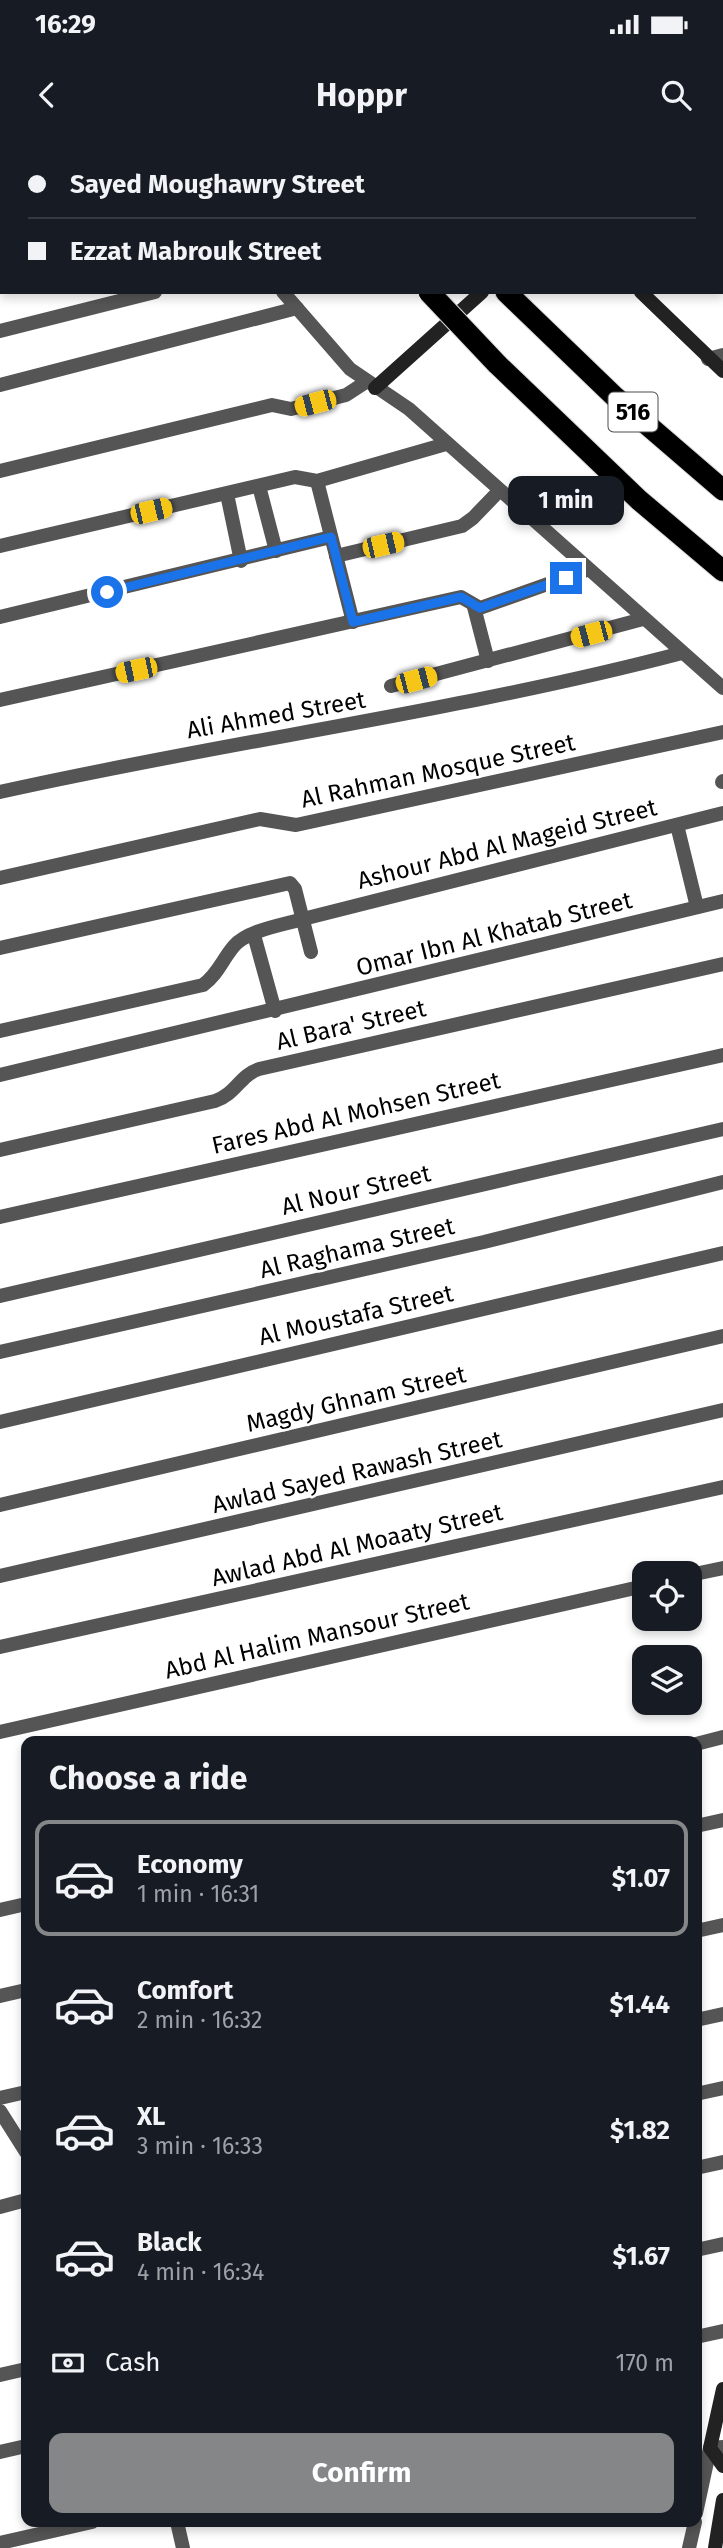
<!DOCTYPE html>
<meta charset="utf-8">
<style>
:root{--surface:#171b24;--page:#242831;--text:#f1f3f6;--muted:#9ea1a6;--line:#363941;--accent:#858687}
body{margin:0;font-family:"Fira Sans",sans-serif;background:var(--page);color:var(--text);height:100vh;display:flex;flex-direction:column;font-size:26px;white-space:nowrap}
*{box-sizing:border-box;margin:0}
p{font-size:23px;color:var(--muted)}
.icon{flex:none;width:38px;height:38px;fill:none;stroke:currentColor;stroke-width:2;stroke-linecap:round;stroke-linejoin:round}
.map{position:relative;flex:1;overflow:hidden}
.side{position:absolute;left:21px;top:1596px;width:681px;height:791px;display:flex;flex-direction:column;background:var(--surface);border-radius:14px;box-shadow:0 4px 10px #0003}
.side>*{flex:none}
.banner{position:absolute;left:0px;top:0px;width:724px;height:154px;box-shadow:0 4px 10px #0003;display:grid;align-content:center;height:154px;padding:0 28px;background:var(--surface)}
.controls{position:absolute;left:632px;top:1421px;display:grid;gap:14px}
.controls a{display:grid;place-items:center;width:70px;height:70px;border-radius:14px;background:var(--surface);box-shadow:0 4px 10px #0003;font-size:35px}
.end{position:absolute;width:32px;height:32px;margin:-16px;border:9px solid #1a73e8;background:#fff;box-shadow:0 0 0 4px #fff}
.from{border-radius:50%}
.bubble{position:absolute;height:49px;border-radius:14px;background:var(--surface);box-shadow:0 4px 10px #0003;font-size:23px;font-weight:700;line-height:49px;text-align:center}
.car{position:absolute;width:21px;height:42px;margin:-21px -10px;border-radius:9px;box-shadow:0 0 5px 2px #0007;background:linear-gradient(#f5c518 24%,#345 0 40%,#f5c518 0 76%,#345 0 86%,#f5c518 0)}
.banner b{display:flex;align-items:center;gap:24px;height:66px;font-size:26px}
.banner b+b{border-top:2px solid var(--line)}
.banner i{width:18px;height:18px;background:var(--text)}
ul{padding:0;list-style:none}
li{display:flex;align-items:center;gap:21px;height:116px;margin:0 14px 10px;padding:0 14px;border:4px solid transparent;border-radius:14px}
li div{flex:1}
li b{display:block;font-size:26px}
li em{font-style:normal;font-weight:700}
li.on{border-color:var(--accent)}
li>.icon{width:63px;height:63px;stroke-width:1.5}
h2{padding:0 28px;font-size:32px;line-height:84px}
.pay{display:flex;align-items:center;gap:18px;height:77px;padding:0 28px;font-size:26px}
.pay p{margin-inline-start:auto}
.cta{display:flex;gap:14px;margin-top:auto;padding:14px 28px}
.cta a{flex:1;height:80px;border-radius:14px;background:var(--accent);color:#fff;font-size:28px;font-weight:700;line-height:80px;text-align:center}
.status{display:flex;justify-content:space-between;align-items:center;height:49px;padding:0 35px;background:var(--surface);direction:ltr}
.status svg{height:19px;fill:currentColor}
header{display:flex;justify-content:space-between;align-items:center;height:91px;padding:0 28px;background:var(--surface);font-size:32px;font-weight:700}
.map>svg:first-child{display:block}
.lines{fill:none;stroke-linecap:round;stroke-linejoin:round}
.highway-casing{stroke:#dbdbdb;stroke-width:23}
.street{stroke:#555;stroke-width:14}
.secondary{stroke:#222;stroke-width:14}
.highway{stroke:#000;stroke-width:21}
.highway-bridge-casing{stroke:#dbdbdb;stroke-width:23;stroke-linecap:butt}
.highway-bridge{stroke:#000;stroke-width:21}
.route{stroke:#1a73e8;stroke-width:9}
.labels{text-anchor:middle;stroke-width:5;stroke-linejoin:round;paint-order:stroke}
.shield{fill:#fff;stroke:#4c4c4c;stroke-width:2}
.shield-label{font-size:23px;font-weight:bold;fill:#000}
.street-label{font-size:24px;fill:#000;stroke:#fff}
</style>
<div class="status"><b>16:29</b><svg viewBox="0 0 49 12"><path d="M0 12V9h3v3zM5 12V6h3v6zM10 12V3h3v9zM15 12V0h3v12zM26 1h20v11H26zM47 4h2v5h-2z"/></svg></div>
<header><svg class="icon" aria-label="back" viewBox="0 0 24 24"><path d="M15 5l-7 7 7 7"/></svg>Hoppr<svg class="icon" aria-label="search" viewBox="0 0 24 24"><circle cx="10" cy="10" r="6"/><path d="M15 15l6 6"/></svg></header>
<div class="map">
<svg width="723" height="2408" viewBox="0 0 723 2408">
<rect width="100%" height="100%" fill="#fff"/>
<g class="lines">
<defs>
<g id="highway">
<polyline points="291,0 292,2"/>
<polyline points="361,0 363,2"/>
<polyline points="506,152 615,257 723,350"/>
<polyline points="497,224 639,360 723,431"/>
</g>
</defs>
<use href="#highway" class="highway-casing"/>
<g class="street">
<polyline points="152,0 154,2"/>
<polyline points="96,2 105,0"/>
<polyline points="0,20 2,20"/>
<polyline points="0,125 2,125"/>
<polyline points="283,152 350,229 409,269 723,548"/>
<polyline points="0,191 155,152"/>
<polyline points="708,219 723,215"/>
<polyline points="0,245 297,168"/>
<polyline points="0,331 272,265 291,269 346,255 366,242"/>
<polyline points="317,341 353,482"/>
<polyline points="259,346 276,411"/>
<polyline points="227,354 241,421"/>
<polyline points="0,406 295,337 317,341 446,304"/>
<polyline points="336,416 462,386 473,378 499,351"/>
<polyline points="474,467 488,521"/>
<polyline points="0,477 331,397"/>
<polyline points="391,546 643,479"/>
<polyline points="0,560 461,457 480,468 587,430"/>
<polyline points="722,642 723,641"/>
<path d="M0,652c227,-51 457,-80 682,-139"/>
<polyline points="677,685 697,767"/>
<polyline points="0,738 260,679 296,685 723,592"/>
<polyline points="254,795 275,871"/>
<polyline points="0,808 290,743 295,749 311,812"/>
<path d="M0,891l203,-46c15,-11 19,-25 31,-39 14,-16 49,-21 69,-27l420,-106"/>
<polyline points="0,935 723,761"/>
<path d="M0,1010l215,-49c22,-8 24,-25 44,-32l464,-105"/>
<polyline points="0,1077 723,915"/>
<polyline points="0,1156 723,989"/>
<polyline points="0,1212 484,1102 723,1042"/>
<polyline points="0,1282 723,1113"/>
<polyline points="0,1365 723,1196"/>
<polyline points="690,1435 723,1428"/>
<polyline points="0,1436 723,1270"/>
<polyline points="0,1507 723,1347"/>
<polyline points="0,1592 644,1446"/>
<polyline points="696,1604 723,1597"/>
<polyline points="696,1686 723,1680"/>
<polyline points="0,1770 26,1764"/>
<polyline points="696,1791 723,1785"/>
<polyline points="0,1856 26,1850"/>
<polyline points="696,1880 723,1874"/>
<polyline points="696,1954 723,1948"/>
<polyline points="0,1958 26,1952"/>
<polyline points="0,1971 26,2012"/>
<polyline points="696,2028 723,2022"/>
<polyline points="0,2067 26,2060"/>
<polyline points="696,2110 723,2104"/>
<polyline points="696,2197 723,2191"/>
<polyline points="0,2235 26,2229"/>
<polyline points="0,2312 26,2306"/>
<polyline points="696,2373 710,2308 723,2307"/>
<polyline points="177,2382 183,2408"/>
<polyline points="0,2403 92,2382"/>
<polyline points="689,2408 695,2382"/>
</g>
<g class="secondary">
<polyline points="502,0 503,2"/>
<polyline points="641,152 723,231"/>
<polyline points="375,248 482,152"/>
<polyline points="723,2249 710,2308 723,2326"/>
<polyline points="715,2408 723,2360"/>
</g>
<use href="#highway" class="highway"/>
<defs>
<polyline id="highway-bridge" points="429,152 497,224"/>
</defs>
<use href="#highway-bridge" class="highway-bridge-casing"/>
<use href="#highway-bridge" class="highway-bridge"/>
</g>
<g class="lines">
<polyline class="route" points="107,452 331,397 353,482 461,457 480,468 566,438"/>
</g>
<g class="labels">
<rect class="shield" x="608.5" y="252.5" width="49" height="39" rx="5"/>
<g class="shield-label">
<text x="633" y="280">516</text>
</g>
<g class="street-label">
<text transform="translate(276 575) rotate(-10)" y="8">Ali Ahmed Street</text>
<text transform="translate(438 631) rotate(-12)" y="8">Al Rahman Mosque Street</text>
<text transform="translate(507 704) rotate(-14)" y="8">Ashour Abd Al Mageid Street</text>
<text transform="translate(494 794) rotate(-14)" y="8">Omar Ibn Al Khatab Street</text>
<text transform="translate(351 885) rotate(-13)" y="8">Al Bara' Street</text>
<text transform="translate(356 973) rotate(-13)" y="8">Fares Abd Al Mohsen Street</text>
<text transform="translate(356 1050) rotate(-13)" y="8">Al Nour Street</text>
<text transform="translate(357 1108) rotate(-13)" y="8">Al Raghama Street</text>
<text transform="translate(356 1175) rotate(-13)" y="8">Al Moustafa Street</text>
<text transform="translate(356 1259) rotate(-13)" y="8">Magdy Ghnam Street</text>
<text transform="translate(357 1332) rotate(-13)" y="8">Awlad Sayed Rawash Street</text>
<text transform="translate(357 1405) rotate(-13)" y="8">Awlad Abd Al Moaaty Street</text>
<text transform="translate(317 1496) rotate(-13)" y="8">Abd Al Halim Mansour Street</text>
</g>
</g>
</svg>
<div class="controls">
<a><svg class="icon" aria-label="locate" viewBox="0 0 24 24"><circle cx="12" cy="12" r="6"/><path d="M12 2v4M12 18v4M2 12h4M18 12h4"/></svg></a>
<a><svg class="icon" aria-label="layers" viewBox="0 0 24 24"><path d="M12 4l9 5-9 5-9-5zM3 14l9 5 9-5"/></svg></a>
</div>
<i class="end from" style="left:107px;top:452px"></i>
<i class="end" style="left:566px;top:438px"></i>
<div class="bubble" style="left:508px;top:336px;width:116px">1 min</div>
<i class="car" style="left:315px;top:263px;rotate:255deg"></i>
<i class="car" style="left:151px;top:371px;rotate:77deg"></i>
<i class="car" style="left:383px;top:405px;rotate:77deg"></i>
<i class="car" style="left:591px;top:494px;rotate:255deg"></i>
<i class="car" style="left:136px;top:530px;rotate:258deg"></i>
<i class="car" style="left:416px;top:540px;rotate:75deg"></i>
<div class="banner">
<b><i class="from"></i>Sayed Moughawry Street</b>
<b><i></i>Ezzat Mabrouk Street</b>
</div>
<section class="side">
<h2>Choose a ride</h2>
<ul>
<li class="on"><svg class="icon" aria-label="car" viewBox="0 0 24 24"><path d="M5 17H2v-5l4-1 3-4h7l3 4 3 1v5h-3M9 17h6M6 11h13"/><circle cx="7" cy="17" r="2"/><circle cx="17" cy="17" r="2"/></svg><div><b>Economy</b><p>1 min · 16:31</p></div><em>$1.07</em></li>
<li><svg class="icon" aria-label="car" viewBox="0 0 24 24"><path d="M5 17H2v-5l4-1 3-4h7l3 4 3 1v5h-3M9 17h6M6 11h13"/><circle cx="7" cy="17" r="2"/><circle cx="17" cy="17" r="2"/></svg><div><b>Comfort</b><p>2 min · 16:32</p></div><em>$1.44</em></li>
<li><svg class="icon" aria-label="car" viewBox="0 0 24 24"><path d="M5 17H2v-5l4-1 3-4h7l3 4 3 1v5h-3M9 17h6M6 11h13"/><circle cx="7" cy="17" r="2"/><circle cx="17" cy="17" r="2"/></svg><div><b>XL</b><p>3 min · 16:33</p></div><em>$1.82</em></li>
<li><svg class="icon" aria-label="car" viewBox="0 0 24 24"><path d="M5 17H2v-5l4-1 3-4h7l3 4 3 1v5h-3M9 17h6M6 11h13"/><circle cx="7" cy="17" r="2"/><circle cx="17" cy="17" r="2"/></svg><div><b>Black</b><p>4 min · 16:34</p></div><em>$1.67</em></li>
</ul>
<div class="pay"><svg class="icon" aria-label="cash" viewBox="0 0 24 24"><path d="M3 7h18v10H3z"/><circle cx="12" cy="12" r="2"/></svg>Cash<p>170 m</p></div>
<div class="cta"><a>Confirm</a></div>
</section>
</div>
